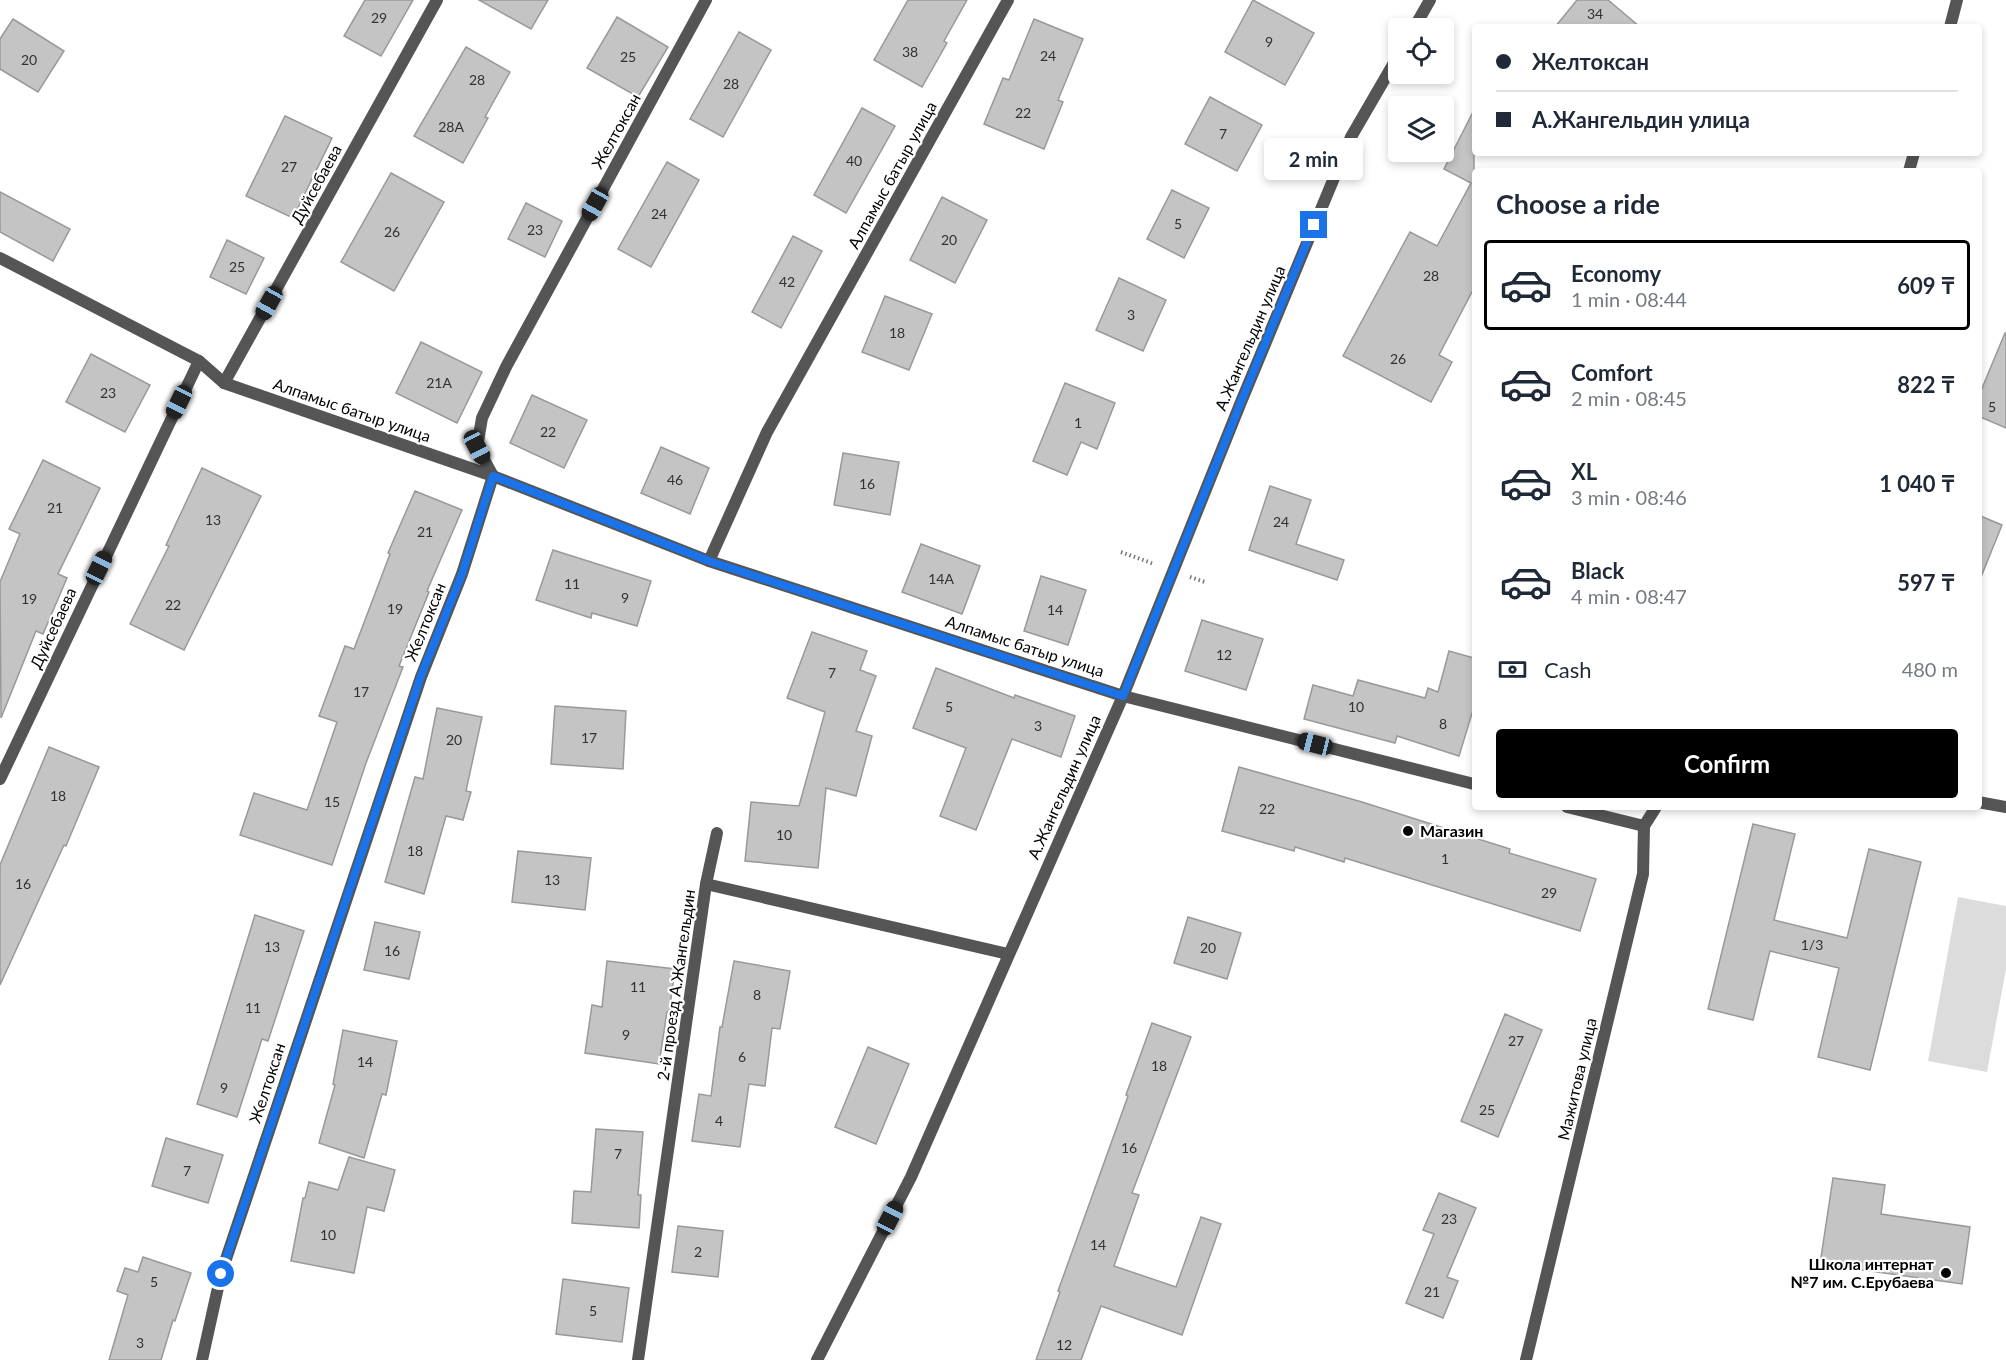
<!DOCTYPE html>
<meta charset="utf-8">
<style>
:root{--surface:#fff;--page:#f6f6f7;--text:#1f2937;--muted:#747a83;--line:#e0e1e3;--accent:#000}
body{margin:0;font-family:Lato,sans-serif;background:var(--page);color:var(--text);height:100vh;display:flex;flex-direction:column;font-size:22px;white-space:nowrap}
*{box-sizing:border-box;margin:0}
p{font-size:20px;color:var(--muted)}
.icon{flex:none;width:33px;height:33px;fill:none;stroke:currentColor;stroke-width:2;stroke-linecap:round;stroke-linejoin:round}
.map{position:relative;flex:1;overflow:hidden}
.side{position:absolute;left:1472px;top:168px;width:510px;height:642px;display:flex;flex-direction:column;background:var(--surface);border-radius:6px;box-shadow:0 3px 9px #0003}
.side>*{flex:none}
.top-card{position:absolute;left:1472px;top:24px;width:510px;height:132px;border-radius:6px;box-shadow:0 3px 9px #0003;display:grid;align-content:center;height:132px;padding:0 24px;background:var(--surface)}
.tools{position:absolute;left:1388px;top:18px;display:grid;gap:12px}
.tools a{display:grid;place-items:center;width:66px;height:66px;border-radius:6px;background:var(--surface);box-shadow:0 3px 9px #0003;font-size:30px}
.end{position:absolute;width:27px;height:27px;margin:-14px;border:8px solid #1a73e8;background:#fff;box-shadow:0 0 0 3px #fff}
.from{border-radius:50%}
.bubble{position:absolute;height:42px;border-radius:6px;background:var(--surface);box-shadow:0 3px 9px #0003;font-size:20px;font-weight:700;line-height:42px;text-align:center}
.car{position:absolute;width:18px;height:36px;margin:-18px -9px;border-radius:8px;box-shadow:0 0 4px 2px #0007;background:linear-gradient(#222 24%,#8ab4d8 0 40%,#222 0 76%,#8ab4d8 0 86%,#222 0)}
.top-card b{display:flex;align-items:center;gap:21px;height:57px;font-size:22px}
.top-card b+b{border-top:2px solid var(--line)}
.top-card i{width:15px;height:15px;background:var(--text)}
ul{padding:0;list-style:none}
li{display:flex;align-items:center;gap:18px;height:90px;margin:0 12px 9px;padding:0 12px;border:3px solid transparent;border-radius:6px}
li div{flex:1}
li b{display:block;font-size:22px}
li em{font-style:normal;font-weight:700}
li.selected{border-color:var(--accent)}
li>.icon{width:54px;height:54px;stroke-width:1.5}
h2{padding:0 24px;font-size:27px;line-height:72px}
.pay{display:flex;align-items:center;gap:15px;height:66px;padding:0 24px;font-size:22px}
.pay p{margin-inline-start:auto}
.cta{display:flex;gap:12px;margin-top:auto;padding:12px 24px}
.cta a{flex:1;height:69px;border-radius:6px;background:var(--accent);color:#fff;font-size:24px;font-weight:700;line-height:69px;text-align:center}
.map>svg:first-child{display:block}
.green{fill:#dcdcdc}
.building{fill:#c4c4c4;stroke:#999;stroke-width:1.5}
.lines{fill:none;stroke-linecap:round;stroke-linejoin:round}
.path{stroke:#777;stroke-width:4;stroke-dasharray:1.5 3;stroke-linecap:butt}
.service{stroke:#555;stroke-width:12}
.minor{stroke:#555;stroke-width:12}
.tertiary{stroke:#555;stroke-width:12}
.route{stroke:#1a73e8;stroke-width:8}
.poi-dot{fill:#000;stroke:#fff;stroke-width:2}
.labels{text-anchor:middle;stroke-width:4.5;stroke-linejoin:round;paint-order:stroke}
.number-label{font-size:14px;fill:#313131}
.street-label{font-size:16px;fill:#000;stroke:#fff}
.poi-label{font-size:16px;font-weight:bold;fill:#000;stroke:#fff;text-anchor:start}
</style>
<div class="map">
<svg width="2006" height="1360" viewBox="0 0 2006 1360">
<rect width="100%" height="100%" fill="#fff"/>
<polygon class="green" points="1958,897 2006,906 2006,969 1987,1072 1928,1061"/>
<g class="building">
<polygon points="365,0 413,0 381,56 344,36"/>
<polygon points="479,0 548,0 531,29"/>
<polygon points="908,0 967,0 944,41 947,43 922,87 874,60"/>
<polygon points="1253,0 1314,33 1285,85 1225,52"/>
<polygon points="1577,0 1608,0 1640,27 1555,27"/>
<polygon points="617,17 668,47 638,97 587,68"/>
<polygon points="13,19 64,51 38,92 0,69 0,39"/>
<polygon points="1034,19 1083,39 1058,100 1063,102 1044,149 984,124 1003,78 1009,80"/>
<polygon points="739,32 771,50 723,137 690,119"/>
<polygon points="466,47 510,72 485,117 488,118 463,163 414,136"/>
<polygon points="1210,97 1262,125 1237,171 1185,144"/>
<polygon points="862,108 895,126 846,213 814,195"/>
<polygon points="1474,110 1474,288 1439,355 1452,362 1431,402 1343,356 1410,232 1437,246 1471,183 1444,169"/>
<polygon points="285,116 332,138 293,218 246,196"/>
<polygon points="667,162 699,180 651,267 618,249"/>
<polygon points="391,173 444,202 394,291 341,262"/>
<polygon points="1172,190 1209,208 1184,258 1147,239"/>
<polygon points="0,192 70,229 53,261 0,232"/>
<polygon points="942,197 987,220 955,283 910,260"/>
<polygon points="526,203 562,221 545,257 508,239"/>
<polygon points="793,236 822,251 781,328 752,312"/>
<polygon points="227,240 264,258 246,294 210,277"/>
<polygon points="1119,278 1166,300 1143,351 1096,330"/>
<polygon points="885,296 932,314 909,370 862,352"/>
<polygon points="2005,333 2006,333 2006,428 1978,416 1978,398"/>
<polygon points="421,342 482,372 457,423 396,393"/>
<polygon points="91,354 150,385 125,432 66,402"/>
<polygon points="1065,383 1115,403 1097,449 1081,442 1067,475 1033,461"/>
<polygon points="532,395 587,420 564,468 510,443"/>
<polygon points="661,447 709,468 690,514 641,493"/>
<polygon points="843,453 899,462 890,515 834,505"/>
<polygon points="43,460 100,488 58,574 67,578 43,634 36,631 1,718 0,582 20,534 9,529"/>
<polygon points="202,468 261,496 184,650 130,624 169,546 166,545"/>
<polygon points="1270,486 1311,500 1296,544 1344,560 1337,580 1249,550"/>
<polygon points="415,491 462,510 427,591 429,592 399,666 403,667 366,763 332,865 240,835 254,793 307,810 337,722 319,716 345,646 354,649 390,554 388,553"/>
<polygon points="1978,515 2002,525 1979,582 1978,582"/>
<polygon points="921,544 980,566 962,614 902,592"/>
<polygon points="553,550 651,581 637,626 592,613 591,618 536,600"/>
<polygon points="1041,576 1086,590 1068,645 1024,631"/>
<polygon points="1202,620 1263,639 1246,690 1185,671"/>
<polygon points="812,632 867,651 860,670 876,676 856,731 872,736 856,796 826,788 818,868 745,861 751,802 799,806 825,712 787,698"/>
<polygon points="1449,651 1474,658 1474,707 1459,756 1397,736 1395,743 1304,719 1313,685 1353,696 1358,680 1425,698 1428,688 1438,692"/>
<polygon points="936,668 1014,698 1015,695 1075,716 1061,757 1012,739 976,830 940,816 966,748 913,728"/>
<polygon points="555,706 626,711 623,769 551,764"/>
<polygon points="437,708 482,717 466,791 471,792 463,820 446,816 424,894 385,882 415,777 423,779"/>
<polygon points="49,747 99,767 66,846 64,845 0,985 0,865"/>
<polygon points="1239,767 1362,802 1510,849 1509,853 1596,879 1580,931 1345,858 1344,862 1295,847 1294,851 1222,831"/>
<polygon points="1753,824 1795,834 1774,920 1847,938 1869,849 1921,862 1870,1070 1818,1057 1839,968 1770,951 1753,1020 1708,1009"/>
<polygon points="518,851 591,858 585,910 512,902"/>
<polygon points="255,915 304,931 268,1041 262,1039 237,1117 197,1104"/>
<polygon points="1188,917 1241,933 1227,979 1174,963"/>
<polygon points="375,922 420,932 409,979 364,970"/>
<polygon points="607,961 675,969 669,1013 667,1012 659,1064 585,1053 592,1005 602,1007"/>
<polygon points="734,961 790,971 780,1029 772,1028 765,1086 749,1084 740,1147 692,1141 699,1094 711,1096 720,1027 722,1027"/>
<polygon points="1505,1014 1542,1030 1498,1137 1461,1121"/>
<polygon points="1152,1023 1191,1037 1132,1193 1139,1195 1114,1266 1176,1287 1201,1217 1221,1224 1182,1335 1101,1306 1081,1360 1036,1360 1060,1292 1058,1291 1128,1096 1126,1095"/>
<polygon points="343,1030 397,1041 386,1095 382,1094 364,1158 319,1143 335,1085 333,1084"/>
<polygon points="868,1047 909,1064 876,1144 835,1127"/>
<polygon points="596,1129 643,1132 638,1195 641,1195 639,1228 572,1223 574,1191 591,1192"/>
<polygon points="166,1138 223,1155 208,1203 152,1186"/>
<polygon points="349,1157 395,1170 384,1211 367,1207 354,1273 291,1261 303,1198 305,1198 309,1182 338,1190"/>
<polygon points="1833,1178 1885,1185 1881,1214 1970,1227 1962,1284 1820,1264"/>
<polygon points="1439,1193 1476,1208 1447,1277 1458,1281 1443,1318 1406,1303 1434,1234 1423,1230"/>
<polygon points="678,1226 723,1231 718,1277 672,1272"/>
<polygon points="143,1257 191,1273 175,1321 173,1320 161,1360 109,1360 128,1295 117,1291 125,1268 138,1272"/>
<polygon points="563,1279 629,1288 622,1342 556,1334"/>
</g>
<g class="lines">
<g class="path">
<polyline points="1121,552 1154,564"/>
<polyline points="1190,577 1205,582"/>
</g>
<g class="service">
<polyline points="706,884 717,833"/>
<polyline points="638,1360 706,884 1008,954"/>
</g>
<g class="minor">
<polyline points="1950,27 1957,0"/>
<polyline points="1909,171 1914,153"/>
<polyline points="0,258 199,361 224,383 493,476 709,561 1123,696 1474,784"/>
<polyline points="224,383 437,0"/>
<polyline points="709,561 767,432 1008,0"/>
<polyline points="0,779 199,361"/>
<polyline points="1978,802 2006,807"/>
<polyline points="1567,807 1644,826"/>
<polyline points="202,1360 221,1274 421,677 462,574 493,476 477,447 482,418 506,367 706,0"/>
<polyline points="1526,1360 1643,874 1644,826 1656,807"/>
</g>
<g class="tertiary">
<polyline points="1414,28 1430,0"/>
<polyline points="817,1360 911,1177 1123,696 1241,402 1351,137 1398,56"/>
</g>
</g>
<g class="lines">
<polyline class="route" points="221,1274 421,676 462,574 493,476 709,561 1123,696 1241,402 1314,225"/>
</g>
<g class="poi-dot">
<circle cx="1408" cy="831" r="6"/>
<circle cx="1946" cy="1273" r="6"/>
</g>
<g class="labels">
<g class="number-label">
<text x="1595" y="19">34</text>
<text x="379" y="23">29</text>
<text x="1269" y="47">9</text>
<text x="910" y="57">38</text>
<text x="1048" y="61">24</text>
<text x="628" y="62">25</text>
<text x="29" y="65">20</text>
<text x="477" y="85">28</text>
<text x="731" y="89">28</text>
<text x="1023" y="118">22</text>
<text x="451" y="132">28А</text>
<text x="1223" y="139">7</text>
<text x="854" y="166">40</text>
<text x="289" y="172">27</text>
<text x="659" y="219">24</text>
<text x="1178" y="229">5</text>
<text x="535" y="235">23</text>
<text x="392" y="237">26</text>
<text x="949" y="245">20</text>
<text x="237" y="272">25</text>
<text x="1431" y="281">28</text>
<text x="787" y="287">42</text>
<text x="1131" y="320">3</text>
<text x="897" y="338">18</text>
<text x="1398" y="364">26</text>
<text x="439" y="388">21А</text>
<text x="108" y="398">23</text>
<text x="1992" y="412">5</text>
<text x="1078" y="428">1</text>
<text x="548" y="437">22</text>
<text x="675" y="485">46</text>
<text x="867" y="489">16</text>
<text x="55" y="513">21</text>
<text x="213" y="525">13</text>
<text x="1281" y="527">24</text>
<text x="425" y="537">21</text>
<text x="941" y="584">14А</text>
<text x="572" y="589">11</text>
<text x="625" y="603">9</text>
<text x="29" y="604">19</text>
<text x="173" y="610">22</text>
<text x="395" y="614">19</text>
<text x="1055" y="615">14</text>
<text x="1224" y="660">12</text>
<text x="832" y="678">7</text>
<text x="361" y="697">17</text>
<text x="949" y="712">5</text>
<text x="1356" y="712">10</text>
<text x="1443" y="729">8</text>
<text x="1038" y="731">3</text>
<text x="589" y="743">17</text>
<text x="454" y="745">20</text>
<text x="58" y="801">18</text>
<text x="332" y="807">15</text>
<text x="1267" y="814">22</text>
<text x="784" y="840">10</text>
<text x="415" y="856">18</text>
<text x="1445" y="864">1</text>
<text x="552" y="885">13</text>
<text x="23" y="889">16</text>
<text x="1549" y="898">29</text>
<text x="1812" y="950">1/3</text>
<text x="272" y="952">13</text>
<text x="1208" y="953">20</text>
<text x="392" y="956">16</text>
<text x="638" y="992">11</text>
<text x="757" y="1000">8</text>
<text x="253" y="1013">11</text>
<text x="626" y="1040">9</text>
<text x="1516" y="1046">27</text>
<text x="742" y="1062">6</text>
<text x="365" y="1067">14</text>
<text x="1159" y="1071">18</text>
<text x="224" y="1093">9</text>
<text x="1487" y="1115">25</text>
<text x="719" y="1126">4</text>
<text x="1129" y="1153">16</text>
<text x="618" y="1159">7</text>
<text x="187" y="1176">7</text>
<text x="1449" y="1224">23</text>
<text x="328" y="1240">10</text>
<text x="1098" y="1250">14</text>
<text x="698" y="1257">2</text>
<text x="154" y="1287">5</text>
<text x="1432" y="1297">21</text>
<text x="593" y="1316">5</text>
<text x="140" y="1348">3</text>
<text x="1064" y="1350">12</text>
</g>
<g class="street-label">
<text transform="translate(616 131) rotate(-61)" y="6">Желтоксан</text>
<text transform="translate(892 175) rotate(-61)" y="6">Алпамыс батыр улица</text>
<text transform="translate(316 184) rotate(-61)" y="6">Дуйсебаева</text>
<text transform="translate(1250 338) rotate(-67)" y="6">А.Жангельдин улица</text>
<text transform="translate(352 410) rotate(19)" y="6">Алпамыс батыр улица</text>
<text transform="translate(425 622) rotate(-68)" y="6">Желтоксан</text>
<text transform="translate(53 628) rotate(-65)" y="6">Дуйсебаева</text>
<text transform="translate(1025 646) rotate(18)" y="6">Алпамыс батыр улица</text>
<text transform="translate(1064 787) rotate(-66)" y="6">А.Жангельдин улица</text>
<text transform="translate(676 985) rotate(-82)" y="6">2-й проезд А.Жангельдин</text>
<text transform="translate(1577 1079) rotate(-77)" y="6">Мажитова улица</text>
<text transform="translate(267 1083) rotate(-72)" y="6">Желтоксан</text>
</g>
<g class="poi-label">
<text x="1420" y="837">Магазин</text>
<text x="1934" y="1270" text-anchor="end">Школа интернат<tspan x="1934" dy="18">№7 им. С.Ерубаева</tspan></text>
</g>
</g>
</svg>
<div class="tools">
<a><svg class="icon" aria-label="locate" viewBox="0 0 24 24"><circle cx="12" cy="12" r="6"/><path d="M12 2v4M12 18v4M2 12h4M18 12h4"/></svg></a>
<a><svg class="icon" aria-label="layers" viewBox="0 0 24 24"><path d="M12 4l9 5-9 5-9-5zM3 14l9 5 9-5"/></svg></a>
</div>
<i class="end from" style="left:221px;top:1274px"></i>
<i class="end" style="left:1314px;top:225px"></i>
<div class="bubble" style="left:1264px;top:138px;width:99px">2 min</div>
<i class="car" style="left:595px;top:204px;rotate:209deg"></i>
<i class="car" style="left:269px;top:303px;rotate:209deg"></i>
<i class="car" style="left:179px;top:402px;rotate:206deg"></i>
<i class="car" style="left:477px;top:447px;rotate:152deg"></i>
<i class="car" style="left:99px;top:568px;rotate:26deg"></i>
<i class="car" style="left:1315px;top:744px;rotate:284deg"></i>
<i class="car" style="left:890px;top:1218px;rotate:27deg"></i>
<div class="top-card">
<b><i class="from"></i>Желтоксан</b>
<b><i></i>А.Жангельдин улица</b>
</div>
<section class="side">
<h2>Choose a ride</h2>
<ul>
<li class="selected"><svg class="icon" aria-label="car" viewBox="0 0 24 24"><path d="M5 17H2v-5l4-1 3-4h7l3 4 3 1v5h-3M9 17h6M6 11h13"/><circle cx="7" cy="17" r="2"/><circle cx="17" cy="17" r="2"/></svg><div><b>Economy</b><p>1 min · 08:44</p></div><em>609 ₸</em></li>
<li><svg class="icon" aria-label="car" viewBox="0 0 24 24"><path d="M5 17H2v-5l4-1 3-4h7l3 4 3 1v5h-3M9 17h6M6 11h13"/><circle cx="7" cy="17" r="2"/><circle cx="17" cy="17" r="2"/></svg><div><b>Comfort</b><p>2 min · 08:45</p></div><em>822 ₸</em></li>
<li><svg class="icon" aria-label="car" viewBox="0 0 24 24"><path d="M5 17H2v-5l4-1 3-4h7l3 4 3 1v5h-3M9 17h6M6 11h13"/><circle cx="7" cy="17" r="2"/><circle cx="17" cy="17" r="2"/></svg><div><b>XL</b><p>3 min · 08:46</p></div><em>1 040 ₸</em></li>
<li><svg class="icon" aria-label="car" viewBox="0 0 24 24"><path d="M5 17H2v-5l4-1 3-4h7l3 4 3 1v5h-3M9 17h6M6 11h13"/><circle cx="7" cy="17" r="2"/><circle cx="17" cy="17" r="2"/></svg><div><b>Black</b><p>4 min · 08:47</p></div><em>597 ₸</em></li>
</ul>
<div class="pay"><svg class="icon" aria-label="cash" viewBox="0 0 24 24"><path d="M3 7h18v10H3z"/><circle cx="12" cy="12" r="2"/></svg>Cash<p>480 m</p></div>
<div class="cta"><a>Confirm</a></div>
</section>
</div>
